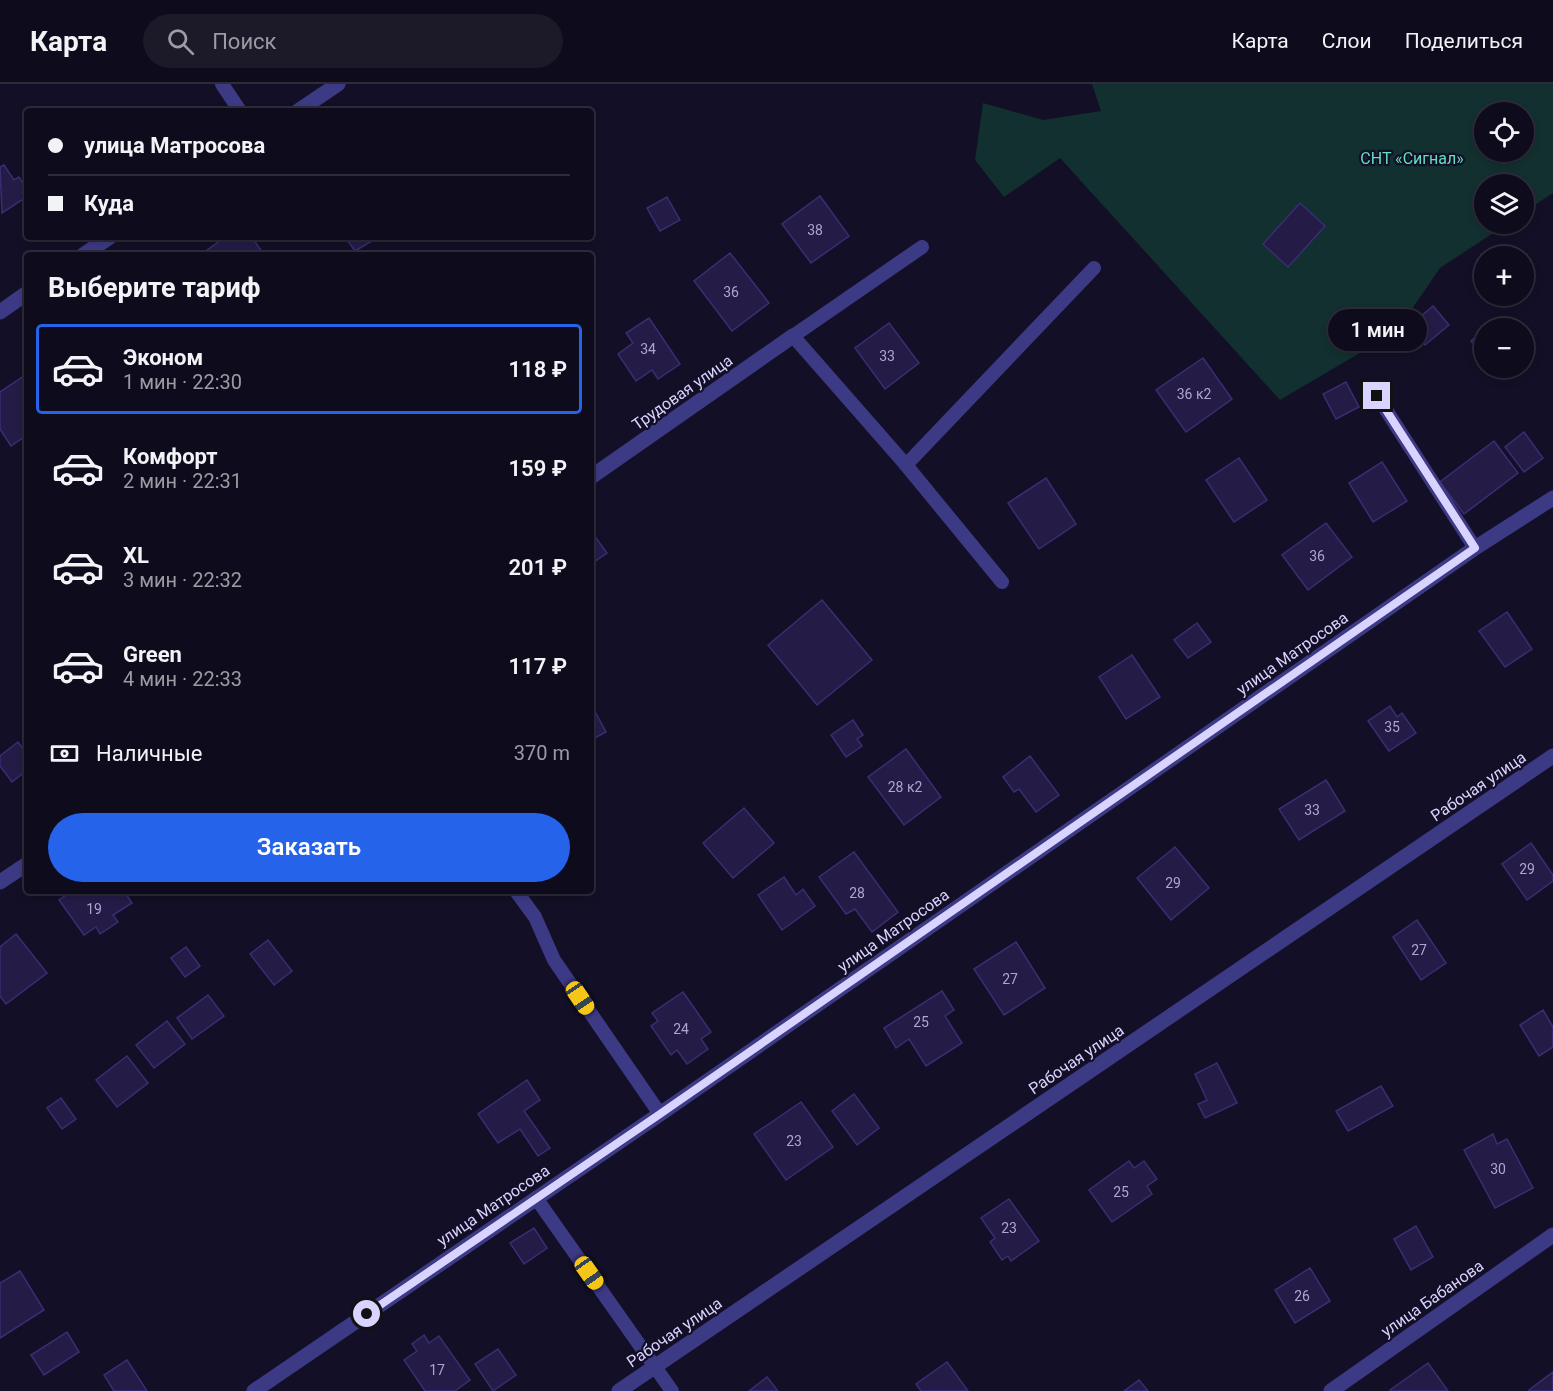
<!DOCTYPE html>
<html lang="ru">
<meta charset="utf-8">
<style>
:root{--surface:#0e0b1c;--page:#1c1929;--text:#f1f3f6;--muted:#9b9ba3;--line:#2e2b3b;--accent:#2563eb}
body{margin:0;font-family:Roboto,sans-serif;background:var(--page);color:var(--text);height:100vh;display:flex;flex-direction:column;font-size:22px;white-space:nowrap}
*{box-sizing:border-box;margin:0}
p{font-size:20px;color:var(--muted)}
.icon{flex:none;width:33px;height:33px;fill:none;stroke:currentColor;stroke-width:2;stroke-linecap:round;stroke-linejoin:round}
.map{position:relative;flex:1;overflow:hidden}
.sheet{position:absolute;left:24px;top:168px;width:570px;height:642px;display:flex;flex-direction:column;background:var(--surface);border-radius:6px;box-shadow:0 3px 9px #0003,0 0 0 2px var(--line)}
.sheet>*{flex:none}
.hud{position:absolute;left:24px;top:24px;width:570px;height:132px;border-radius:6px;box-shadow:0 3px 9px #0003,0 0 0 2px var(--line);display:grid;align-content:center;height:132px;padding:0 24px;background:var(--surface)}
.buttons{position:absolute;left:1474px;top:18px;display:grid;gap:12px}
.buttons a{display:grid;place-items:center;width:60px;height:60px;border-radius:50%;background:var(--surface);box-shadow:0 3px 9px #0003,0 0 0 2px var(--line);font-size:30px}
.end{position:absolute;width:27px;height:27px;margin:-14px;border:8px solid #d9d4ff;background:#111;box-shadow:0 0 0 3px #111}
.from{border-radius:50%}
.bubble{position:absolute;height:42px;border-radius:21px;background:var(--surface);box-shadow:0 3px 9px #0003,0 0 0 2px var(--line);font-size:20px;font-weight:600;line-height:42px;text-align:center}
.car{position:absolute;width:18px;height:36px;margin:-18px -9px;border-radius:8px;box-shadow:0 0 4px 2px #0007;background:linear-gradient(#f5c518 24%,#345 0 40%,#f5c518 0 76%,#345 0 86%,#f5c518 0)}
.hud b{display:flex;align-items:center;gap:21px;height:57px;font-size:22px}
.hud b+b{border-top:2px solid var(--line)}
.hud i{width:15px;height:15px;background:var(--text)}
ul{padding:0;list-style:none}
li{display:flex;align-items:center;gap:18px;height:90px;margin:0 12px 9px;padding:0 12px;border:3px solid transparent;border-radius:6px}
li div{flex:1}
li b{display:block;font-size:22px}
li em{font-style:normal;font-weight:600}
li.on{border-color:var(--accent)}
li>.icon{width:54px;height:54px;stroke-width:1.5}
h2{padding:0 24px;font-size:27px;line-height:72px}
.pay{display:flex;align-items:center;gap:15px;height:66px;padding:0 24px;font-size:22px}
.pay p{margin-inline-start:auto}
.action{display:flex;gap:12px;margin-top:auto;padding:12px 24px}
.action a{flex:1;height:69px;border-radius:36px;background:var(--accent);color:#fff;font-size:24px;font-weight:600;line-height:69px;text-align:center}
header{display:flex;align-items:center;gap:36px;box-sizing:border-box;height:84px;padding:0 30px;background:var(--surface);border-bottom:2px solid var(--line)}
header strong{font-size:28px}
nav{display:flex;gap:33px;margin-inline-start:auto;font-size:21px}
.search{width:420px;height:54px;background:var(--page);display:flex;align-items:center;gap:15px;box-sizing:border-box;padding:0 21px;border-radius:33px;color:var(--muted);font-size:22px}
.map>svg:first-child{display:block}
.green{fill:#12302f;fill-rule:evenodd}
.building{fill:#241b47;stroke:#3b2d73;stroke-width:1.5}
.lines{fill:none;stroke-linecap:round;stroke-linejoin:round}
.service{stroke:#3d3a85;stroke-width:14}
.minor{stroke:#3d3a85;stroke-width:15}
.route{stroke:#d9d4ff;stroke-width:8}
.labels{text-anchor:middle;stroke-width:4.5;stroke-linejoin:round;paint-order:stroke}
.number-label{font-size:14px;fill:#aca6d1}
.park-label{font-size:16px;fill:#5fe0c0;stroke:#130f26}
.street-label{font-size:16px;fill:#d9d4ff;stroke:#130f26}
</style>
<header>
<strong>Карта</strong>
<div class="search"><svg class="icon" aria-label="search" viewBox="0 0 24 24"><circle cx="10" cy="10" r="6"/><path d="M15 15l6 6"/></svg>Поиск</div>
<nav><a>Карта</a><a>Слои</a><a>Поделиться</a></nav>
</header>
<div class="map">
<svg width="1553" height="1307" viewBox="0 0 1553 1307">
<rect width="100%" height="100%" fill="#130f26"/>
<path class="green" d="M1092,0h461v109l-29,19v-28h-39v40h22l-67,44 -43,63 -117,69 -220,-242 -56,39 -29,-37 8,-57 60,17 58,-9zM1485,28h39v40h-39z"/>
<g class="building">
<polygon points="4,81 14,96 19,93 26,105 22,108 25,114 2,129 0,83"/>
<polygon points="820,112 849,152 811,179 782,140"/>
<polygon points="667,113 680,136 660,147 647,124"/>
<polygon points="1300,119 1325,142 1288,183 1263,160"/>
<polygon points="225,153 252,153 264,171 209,171 206,167"/>
<polygon points="345,153 373,153 375,155 355,167"/>
<polygon points="730,169 769,219 732,247 694,197"/>
<polygon points="1433,222 1449,241 1425,261 1409,242"/>
<polygon points="649,234 680,280 658,295 652,286 636,297 618,270 633,259 626,249"/>
<polygon points="1497,234 1507,244 1485,244 1485,273 1471,257"/>
<polygon points="889,239 919,279 885,305 855,264"/>
<polygon points="1203,274 1232,315 1186,348 1156,306"/>
<polygon points="27,290 27,351 11,362 0,345 0,308"/>
<polygon points="1346,298 1359,323 1336,335 1323,310"/>
<polygon points="1524,348 1543,374 1524,388 1505,363"/>
<polygon points="1494,357 1518,389 1464,430 1440,398"/>
<polygon points="1239,374 1267,416 1234,438 1206,396"/>
<polygon points="1382,378 1407,417 1373,438 1349,399"/>
<polygon points="1046,394 1076,440 1039,465 1008,419"/>
<polygon points="1326,439 1352,473 1308,506 1282,471"/>
<polygon points="591,447 607,469 591,480"/>
<polygon points="822,516 872,576 817,621 768,561"/>
<polygon points="1507,528 1532,565 1505,583 1479,547"/>
<polygon points="1197,539 1211,558 1188,574 1174,556"/>
<polygon points="1132,571 1160,613 1126,635 1099,593"/>
<polygon points="591,620 606,648 591,656"/>
<polygon points="1390,622 1397,633 1402,629 1416,649 1389,667 1368,637"/>
<polygon points="853,636 863,651 857,655 862,662 846,673 831,651"/>
<polygon points="18,658 27,670 27,686 12,698 0,682 0,672"/>
<polygon points="906,665 941,713 904,741 868,693"/>
<polygon points="1030,672 1059,711 1036,728 1019,705 1014,708 1003,693"/>
<polygon points="1326,696 1345,727 1299,756 1279,725"/>
<polygon points="744,724 774,759 733,794 703,759"/>
<polygon points="1531,759 1553,791 1553,797 1527,816 1502,780"/>
<polygon points="1175,763 1209,804 1171,836 1137,794"/>
<polygon points="854,768 898,828 872,848 855,825 846,830 819,793"/>
<polygon points="784,793 796,811 803,805 815,822 782,846 758,811"/>
<polygon points="72,807 124,807 132,819 113,831 118,838 100,850 96,843 84,851 59,816"/>
<polygon points="1417,836 1446,879 1421,896 1393,853"/>
<polygon points="16,850 47,889 6,920 0,912 0,863"/>
<polygon points="268,856 292,887 274,901 250,870"/>
<polygon points="1016,858 1045,904 1004,931 974,885"/>
<polygon points="186,863 200,882 185,893 171,874"/>
<polygon points="942,907 954,926 945,932 962,959 926,982 909,955 896,964 884,944"/>
<polygon points="683,908 711,948 701,955 708,965 687,980 677,966 671,971 651,942 658,937 652,929"/>
<polygon points="208,911 224,932 192,955 177,934"/>
<polygon points="1543,926 1553,943 1553,963 1539,972 1520,941"/>
<polygon points="167,937 185,960 154,984 136,961"/>
<polygon points="127,972 148,999 117,1023 96,996"/>
<polygon points="1217,979 1237,1019 1205,1034 1198,1020 1207,1016 1195,990"/>
<polygon points="527,996 540,1016 524,1027 550,1064 538,1072 520,1045 498,1059 478,1030"/>
<polygon points="1381,1002 1393,1022 1348,1047 1336,1027"/>
<polygon points="854,1010 879,1044 857,1061 832,1027"/>
<polygon points="61,1014 76,1035 62,1045 47,1024"/>
<polygon points="801,1018 833,1063 786,1096 754,1050"/>
<polygon points="1493,1050 1497,1060 1507,1055 1533,1104 1495,1124 1464,1066"/>
<polygon points="1129,1077 1134,1084 1144,1077 1157,1095 1147,1102 1152,1110 1112,1138 1089,1106"/>
<polygon points="1009,1115 1039,1157 1011,1177 1008,1172 1002,1176 990,1158 995,1154 981,1134"/>
<polygon points="1416,1142 1433,1173 1411,1186 1394,1155"/>
<polygon points="534,1144 547,1164 524,1180 510,1159"/>
<polygon points="1310,1184 1330,1217 1295,1239 1275,1206"/>
<polygon points="20,1187 44,1226 0,1254 0,1199"/>
<polygon points="67,1248 79,1268 44,1291 31,1271"/>
<polygon points="424,1251 429,1259 439,1252 470,1296 455,1307 425,1307 404,1276 417,1267 412,1260"/>
<polygon points="498,1265 516,1291 493,1307 475,1280"/>
<polygon points="127,1276 147,1307 114,1307 104,1291"/>
<polygon points="947,1278 968,1307 921,1307 916,1300"/>
<polygon points="1428,1279 1448,1307 1391,1307 1390,1306"/>
<polygon points="1553,1288 1553,1307 1530,1307 1529,1306"/>
<polygon points="767,1293 778,1307 749,1307"/>
<polygon points="1139,1296 1148,1307 1124,1307"/>
</g>
<g class="lines">
<g class="service">
<polyline points="222,0 240,27"/>
<polyline points="922,163 793,252 906,381 1002,498"/>
<polyline points="1377,312 1475,464"/>
<polyline points="906,381 1094,184"/>
<polyline points="516,807 535,833 554,876 660,1030"/>
<polyline points="536,1114 672,1307"/>
</g>
<g class="minor">
<polyline points="298,27 338,0"/>
<polyline points="83,171 110,153"/>
<polyline points="0,228 27,209"/>
<polyline points="591,393 793,252"/>
<polyline points="0,798 27,780"/>
<polyline points="254,1307 660,1030 1475,464 1553,414"/>
<polyline points="619,1307 1553,672"/>
<polyline points="1331,1307 1553,1151"/>
</g>
</g>
<g class="lines">
<polyline class="route" points="367,1230 660,1030 1475,464 1377,312"/>
</g>
<g class="labels">
<g class="number-label">
<text x="815" y="151">38</text>
<text x="731" y="213">36</text>
<text x="648" y="270">34</text>
<text x="887" y="277">33</text>
<text x="1194" y="315">36 к2</text>
<text x="1317" y="477">36</text>
<text x="1392" y="648">35</text>
<text x="905" y="708">28 к2</text>
<text x="1312" y="731">33</text>
<text x="1527" y="790">29</text>
<text x="1173" y="804">29</text>
<text x="857" y="814">28</text>
<text x="94" y="830">19</text>
<text x="1419" y="871">27</text>
<text x="1010" y="900">27</text>
<text x="921" y="943">25</text>
<text x="681" y="950">24</text>
<text x="794" y="1062">23</text>
<text x="1498" y="1090">30</text>
<text x="1121" y="1113">25</text>
<text x="1009" y="1149">23</text>
<text x="1302" y="1217">26</text>
<text x="437" y="1291">17</text>
</g>
<g class="park-label">
<text x="1412" y="80">СНТ «Сигнал»</text>
</g>
<g class="street-label">
<text transform="translate(682 308) rotate(-35)" y="6">Трудовая улица</text>
<text transform="translate(1292 569) rotate(-35)" y="6">улица Матросова</text>
<text transform="translate(1478 702) rotate(-34)" y="6">Рабочая улица</text>
<text transform="translate(893 846) rotate(-35)" y="6">улица Матросова</text>
<text transform="translate(1076 975) rotate(-34)" y="6">Рабочая улица</text>
<text transform="translate(493 1121) rotate(-34)" y="6">улица Матросова</text>
<text transform="translate(1432 1214) rotate(-35)" y="6">улица Бабанова</text>
<text transform="translate(674 1248) rotate(-34)" y="6">Рабочая улица</text>
</g>
</g>
</svg>
<div class="buttons">
<a><svg class="icon" aria-label="locate" viewBox="0 0 24 24"><circle cx="12" cy="12" r="6"/><path d="M12 2v4M12 18v4M2 12h4M18 12h4"/></svg></a>
<a><svg class="icon" aria-label="layers" viewBox="0 0 24 24"><path d="M12 4l9 5-9 5-9-5zM3 14l9 5 9-5"/></svg></a>
<a>+</a>
<a>−</a>
</div>
<i class="end from" style="left:367px;top:1230px"></i>
<i class="end" style="left:1377px;top:312px"></i>
<div class="bubble" style="left:1328px;top:225px;width:99px">1 мин</div>
<i class="car" style="left:580px;top:914px;rotate:146deg"></i>
<i class="car" style="left:589px;top:1189px;rotate:145deg"></i>
<div class="hud">
<b><i class="from"></i>улица Матросова</b>
<b><i></i>Куда</b>
</div>
<section class="sheet">
<h2>Выберите тариф</h2>
<ul>
<li class="on"><svg class="icon" aria-label="car" viewBox="0 0 24 24"><path d="M5 17H2v-5l4-1 3-4h7l3 4 3 1v5h-3M9 17h6M6 11h13"/><circle cx="7" cy="17" r="2"/><circle cx="17" cy="17" r="2"/></svg><div><b>Эконом</b><p>1 мин · 22:30</p></div><em>118 ₽</em></li>
<li><svg class="icon" aria-label="car" viewBox="0 0 24 24"><path d="M5 17H2v-5l4-1 3-4h7l3 4 3 1v5h-3M9 17h6M6 11h13"/><circle cx="7" cy="17" r="2"/><circle cx="17" cy="17" r="2"/></svg><div><b>Комфорт</b><p>2 мин · 22:31</p></div><em>159 ₽</em></li>
<li><svg class="icon" aria-label="car" viewBox="0 0 24 24"><path d="M5 17H2v-5l4-1 3-4h7l3 4 3 1v5h-3M9 17h6M6 11h13"/><circle cx="7" cy="17" r="2"/><circle cx="17" cy="17" r="2"/></svg><div><b>XL</b><p>3 мин · 22:32</p></div><em>201 ₽</em></li>
<li><svg class="icon" aria-label="car" viewBox="0 0 24 24"><path d="M5 17H2v-5l4-1 3-4h7l3 4 3 1v5h-3M9 17h6M6 11h13"/><circle cx="7" cy="17" r="2"/><circle cx="17" cy="17" r="2"/></svg><div><b>Green</b><p>4 мин · 22:33</p></div><em>117 ₽</em></li>
</ul>
<div class="pay"><svg class="icon" aria-label="cash" viewBox="0 0 24 24"><path d="M3 7h18v10H3z"/><circle cx="12" cy="12" r="2"/></svg>Наличные<p>370 m</p></div>
<div class="action"><a>Заказать</a></div>
</section>
</div>
